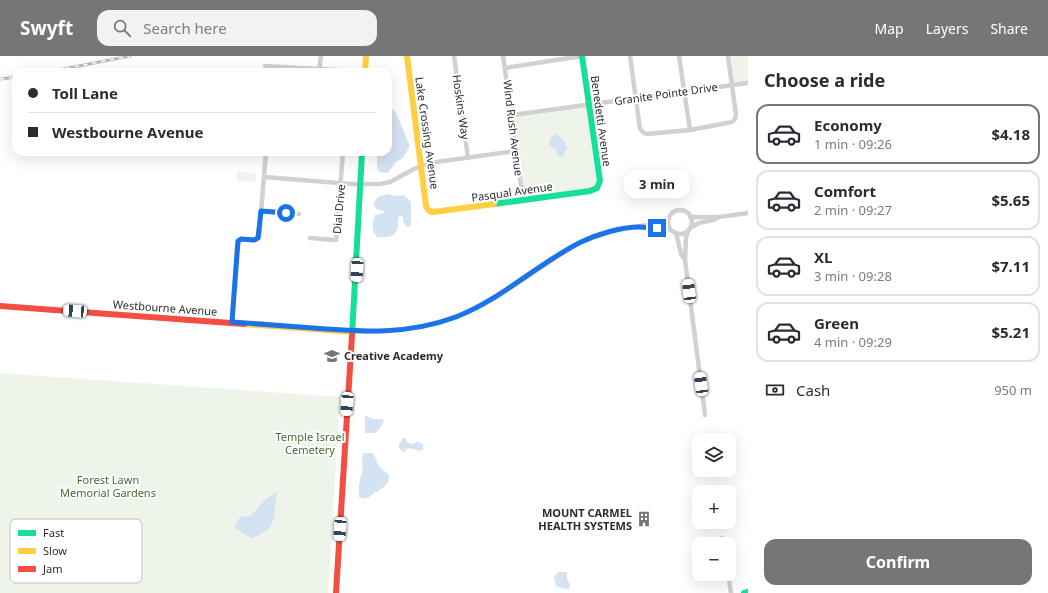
<!DOCTYPE html>
<meta charset="utf-8">
<style>
:root{--surface:#fff;--page:#f2f2f3;--text:#2b2b33;--muted:#7c7c81;--line:#e1e1e2;--accent:#767676}
body{margin:0;font-family:"Noto Sans",sans-serif;background:var(--page);color:var(--text);height:100vh;display:flex;flex-direction:column;font-size:15px;white-space:nowrap}
*{box-sizing:border-box;margin:0}
p{font-size:13px;color:var(--muted)}
.icon{flex:none;width:22px;height:22px;fill:none;stroke:currentColor;stroke-width:2;stroke-linecap:round;stroke-linejoin:round}
.map{position:relative;flex:1;overflow:hidden}
.panel{display:flex;flex-direction:column;background:var(--surface);width:300px}
.panel>*{flex:none}
.top-card{position:absolute;left:12px;top:12px;width:380px;height:88px;border-radius:12px;box-shadow:0 4px 16px #0002;display:grid;align-content:center;height:88px;padding:0 16px;background:var(--surface)}
.tools{position:absolute;left:692px;top:377px;display:grid;gap:8px}
.tools a{display:grid;place-items:center;width:44px;height:44px;border-radius:8px;background:var(--surface);box-shadow:0 4px 16px #0002;font-size:20px}
.end{position:absolute;width:18px;height:18px;margin:-9px;border:5px solid #1a73e8;background:#fff;box-shadow:0 0 0 2px #fff}
.from{border-radius:50%}
.bubble{position:absolute;height:28px;border-radius:12px;background:var(--surface);box-shadow:0 4px 16px #0002;font-size:13px;font-weight:700;line-height:28px;text-align:center}
.car{position:absolute;width:12px;height:24px;margin:-12px -6px;border-radius:5px;box-shadow:0 0 3px 1px #0007;background:linear-gradient(#fff 24%,#345 0 40%,#fff 0 76%,#345 0 86%,#fff 0)}
.top-card b{display:flex;align-items:center;gap:14px;height:38px;font-size:15px}
.top-card b+b{border-top:1px solid var(--line)}
.top-card i{width:10px;height:10px;background:var(--text)}
ul{padding:0;list-style:none}
li{display:flex;align-items:center;gap:12px;height:60px;margin:0 8px 6px;padding:0 8px;border:2px solid var(--line);border-radius:12px}
li div{flex:1}
li b{display:block;font-size:15px}
li em{font-style:normal;font-weight:700}
li.selected{border-color:var(--accent)}
li>.icon{width:36px;height:36px;stroke-width:1.5}
h2{padding:0 16px;font-size:18px;line-height:48px}
.pay{display:flex;align-items:center;gap:10px;height:44px;padding:0 16px;font-size:15px}
.pay p{margin-inline-start:auto}
.action{display:flex;gap:8px;margin-top:auto;padding:8px 16px}
.action a{flex:1;height:46px;border-radius:12px;background:var(--accent);color:#fff;font-size:16px;font-weight:700;line-height:46px;text-align:center}
header{display:flex;align-items:center;gap:24px;box-sizing:border-box;height:56px;padding:0 20px;background:var(--accent);color:#fff}
header strong{font-size:19px}
nav{display:flex;gap:22px;margin-inline-start:auto;font-size:14px}
.search{width:280px;height:36px;background:var(--page);display:flex;align-items:center;gap:10px;box-sizing:border-box;padding:0 14px;border-radius:12px;color:var(--muted);font-size:15px}
main{display:flex;flex:1;min-height:0}
.map>svg:first-child{display:block}
.green{fill:#eef4ea}
.water{fill:#d4e3f2}
.lines{fill:none;stroke-linecap:round;stroke-linejoin:round}
.street{stroke:#d1d1d1;stroke-width:4.5}
.fast{stroke:#16e098;stroke-width:6}
.slow{stroke:#ffcf43;stroke-width:6}
.jam{stroke:#f24e42;stroke-width:6}
.rail-casing{stroke:#b8b8b8;stroke-width:3}
.rail{stroke:#fff;stroke-width:1.5;stroke-dasharray:4.5;stroke-linecap:butt}
.route{stroke:#1a73e8;stroke-width:5}
.labels{text-anchor:middle;stroke-width:4;stroke-linejoin:round;paint-order:stroke}
.street-label{font-size:11px;fill:#2c2c2c;stroke:#fff}
.poi-label{font-size:11px;font-weight:bold;fill:#2c2c2c;stroke:#fff;text-anchor:start}
.park-label{font-size:11px;fill:#486a37;stroke:#fff}
.key{fill:#fff;stroke:#c0c0c0;stroke-width:1}
.key-label{font-size:11px;fill:#2c2c2c}
</style>
<header>
<strong>Swyft</strong>
<div class="search"><svg class="icon" aria-label="search" viewBox="0 0 24 24"><circle cx="10" cy="10" r="6"/><path d="M15 15l6 6"/></svg>Search here</div>
<nav><a>Map</a><a>Layers</a><a>Share</a></nav>
</header>
<main>
<div class="map">
<svg width="748" height="537" viewBox="0 0 748 537">
<rect width="100%" height="100%" fill="#fff"/>
<g class="green">
<polygon points="728,0 748,0 748,27 732,29"/>
<polygon points="588,49 601,135 523,144 512,59"/>
<polygon points="237,116 257,117 256,126 237,125"/>
<polygon points="0,317 340,341 328,537 0,537"/>
</g>
<g class="water">
<polygon points="388,49 396,57 410,90 403,102 396,106 388,117 379,116 377,113 377,96 388,96"/>
<polygon points="557,78 566,87 565,90 568,92 567,94 564,95 565,99 563,101 558,100 556,94 549,89 551,81"/>
<path d="M388,138l8,2 8,-1 7,7v24l-4,1 -4,-5v-5l-3,-1 -2,2c1,17 -4,20 -21,19 -6,-7 -5,-14 -2,-22l9,-2v-2l-6,-1 -3,-3 -1,-5 4,-5z"/>
<path d="M365,360c3,0 4,2 8,3 3,1 7,-1 10,1l1,2 -8,11h-11z"/>
<polygon points="406,382 407,386 411,388 417,386 423,388 423,393 420,395 410,392 406,393 405,396 403,396 399,392 399,388 402,383"/>
<path d="M363,397h9c4,4 5,10 8,14 2,3 6,5 8,7 5,8 -6,14 -11,18h-2c-4,4 -9,9 -16,5v-13l4,-17 -1,-4z"/>
<polygon points="277,435 274,462 269,473 252,483 234,471 240,461 251,460 264,445"/>
<polygon points="558,516 567,516 567,523 570,528 569,533 561,532 556,530 554,521"/>
</g>
<g class="lines">
<g class="street">
<polyline points="454,0 468,102"/>
<polyline points="503,0 523,144"/>
<polyline points="630,0 640,73 644,77 647,78 690,74 732,66 735,63 736,59 728,0"/>
<polyline points="679,0 690,74"/>
<polyline points="265,10 354,15"/>
<polyline points="505,12 582,0"/>
<polyline points="319,16 321,0"/>
<polyline points="512,59 748,27"/>
<polyline points="264,121 351,128 379,128 390,126 414,113 429,107 516,95"/>
<circle cx="680" cy="166" r="12"/>
<polyline points="261,155 299,158"/>
<polyline points="690,161 719,161 713,164 699,167 690,172"/>
<polyline points="719,161 748,157"/>
<polyline points="642,171 670,173"/>
<polyline points="676,177 681,198 685,204 686,181 688,175"/>
<polyline points="310,182 336,184 343,96"/>
<polyline points="685,204 705,359"/>
<polyline points="232,266 237,189 241,183 256,184 259,181 266,96"/>
<path d="M353,276c51,0 98,-7 142,-34 18,-12 36,-24 53,-35 11,-8 22,-16 34,-21 13,-6 27,-10 41,-13 16,-3 31,-4 46,-11"/>
<polyline points="722,482 723,488"/>
<polyline points="728,518 731,537"/>
</g>
<g class="fast">
<polyline points="494,148 590,135 597,132 600,125 582,0"/>
<polyline points="352,279 362,96"/>
<polyline points="744,537 748,536"/>
</g>
<g class="slow">
<polyline points="407,0 426,150 429,155 433,156 494,148"/>
<polyline points="365,16 366,0"/>
<polyline points="244,268 353,276"/>
</g>
<g class="jam">
<polyline points="0,250 244,268"/>
<polyline points="336,537 352,279"/>
</g>
<defs>
<g id="rail">
<polyline points="48,16 130,0"/>
<polyline points="0,23 16,21"/>
</g>
</defs>
<use href="#rail" class="rail-casing"/>
<use href="#rail" class="rail"/>
</g>
<g class="lines">
<path class="route" d="M286,157l-25,-2 -3,27 -4,2 -13,-1 -3,2 -6,81c27,2 54,4 81,6 52,4 94,7 143,-11 46,-18 81,-53 125,-75 17,-8 40,-15 58,-15 7,0 12,1 18,1"/>
</g>
<defs>
<symbol id="school-bare" viewBox="-9 -9 18 18"><path d="M0-5L7-2L0 1L-7-2ZM-4 1L0 2.5L4 1V4Q0 6-4 4Z" fill="#767676" stroke="#fff" stroke-width="2.5" paint-order="stroke"/></symbol>
<symbol id="building-bare" viewBox="-9 -9 18 18"><path d="M-4-6H4V6H1V3H-1V6H-4ZM-2.5-4.3h1.7v1.8h-1.7ZM.8-4.3h1.7v1.8H.8ZM-2.5-1h1.7V.8h-1.7ZM.8-1h1.7V.8H.8Z" fill="#767676" stroke="#fff" stroke-width="2.5" paint-order="stroke"/></symbol>
</defs>
<g fill-rule="evenodd">
<use href="#school-bare" x="321" y="289" width="22" height="22"/>
<use href="#building-bare" x="633" y="452" width="22" height="22"/>
</g>
<g class="labels">
<g class="street-label">
<text transform="translate(666 38) rotate(-8)" y="4">Granite Pointe Drive</text>
<text transform="translate(461 51) rotate(82)" y="4">Hoskins Way</text>
<text transform="translate(601 65) rotate(82)" y="4">Benedetti Avenue</text>
<text transform="translate(513 72) rotate(83)" y="4">Wind Rush Avenue</text>
<text transform="translate(427 77) rotate(82)" y="4">Lake Crossing Avenue</text>
<text transform="translate(512 136) rotate(-8)" y="4">Pasqual Avenue</text>
<text transform="translate(339 153) rotate(-85)" y="4">Dial Drive</text>
<text transform="translate(165 252) rotate(4)" y="4">Westbourne Avenue</text>
</g>
<g class="poi-label">
<text x="344" y="304">Creative Academy</text>
<text x="632" y="461" text-anchor="end">MOUNT CARMEL<tspan x="632" dy="13">HEALTH SYSTEMS</tspan></text>
</g>
<g class="park-label">
<text x="310" y="385">Temple Israel<tspan x="310" dy="13">Cemetery</tspan></text>
<text x="108" y="428">Forest Lawn<tspan x="108" dy="13">Memorial Gardens</tspan></text>
</g>
</g>
<rect x="10" y="463" width="132" height="64" rx="6" class="key"/>
<rect x="18" y="474" width="18" height="6" fill="#16e098"/>
<rect x="18" y="492" width="18" height="6" fill="#ffcf43"/>
<rect x="18" y="510" width="18" height="6" fill="#f24e42"/>
<g class="key-label">
<text x="43" y="481">Fast</text>
<text x="43" y="499">Slow</text>
<text x="43" y="517">Jam</text>
</g>
</svg>
<div class="tools">
<a><svg class="icon" aria-label="layers" viewBox="0 0 24 24"><path d="M12 4l9 5-9 5-9-5zM3 14l9 5 9-5"/></svg></a>
<a>+</a>
<a>−</a>
</div>
<i class="end from" style="left:286px;top:157px"></i>
<i class="end" style="left:657px;top:172px"></i>
<div class="bubble" style="left:624px;top:114px;width:66px">3 min</div>
<i class="car" style="left:357px;top:214px;rotate:183deg"></i>
<i class="car" style="left:689px;top:235px;rotate:353deg"></i>
<i class="car" style="left:75px;top:255px;rotate:274deg"></i>
<i class="car" style="left:701px;top:328px;rotate:352deg"></i>
<i class="car" style="left:347px;top:348px;rotate:184deg"></i>
<i class="car" style="left:340px;top:473px;rotate:184deg"></i>
<div class="top-card">
<b><i class="from"></i>Toll Lane</b>
<b><i></i>Westbourne Avenue</b>
</div>
</div>
<section class="panel">
<h2>Choose a ride</h2>
<ul>
<li class="selected"><svg class="icon" aria-label="car" viewBox="0 0 24 24"><path d="M5 17H2v-5l4-1 3-4h7l3 4 3 1v5h-3M9 17h6M6 11h13"/><circle cx="7" cy="17" r="2"/><circle cx="17" cy="17" r="2"/></svg><div><b>Economy</b><p>1 min · 09:26</p></div><em>$4.18</em></li>
<li><svg class="icon" aria-label="car" viewBox="0 0 24 24"><path d="M5 17H2v-5l4-1 3-4h7l3 4 3 1v5h-3M9 17h6M6 11h13"/><circle cx="7" cy="17" r="2"/><circle cx="17" cy="17" r="2"/></svg><div><b>Comfort</b><p>2 min · 09:27</p></div><em>$5.65</em></li>
<li><svg class="icon" aria-label="car" viewBox="0 0 24 24"><path d="M5 17H2v-5l4-1 3-4h7l3 4 3 1v5h-3M9 17h6M6 11h13"/><circle cx="7" cy="17" r="2"/><circle cx="17" cy="17" r="2"/></svg><div><b>XL</b><p>3 min · 09:28</p></div><em>$7.11</em></li>
<li><svg class="icon" aria-label="car" viewBox="0 0 24 24"><path d="M5 17H2v-5l4-1 3-4h7l3 4 3 1v5h-3M9 17h6M6 11h13"/><circle cx="7" cy="17" r="2"/><circle cx="17" cy="17" r="2"/></svg><div><b>Green</b><p>4 min · 09:29</p></div><em>$5.21</em></li>
</ul>
<div class="pay"><svg class="icon" aria-label="cash" viewBox="0 0 24 24"><path d="M3 7h18v10H3z"/><circle cx="12" cy="12" r="2"/></svg>Cash<p>950 m</p></div>
<div class="action"><a>Confirm</a></div>
</section>
</main>
